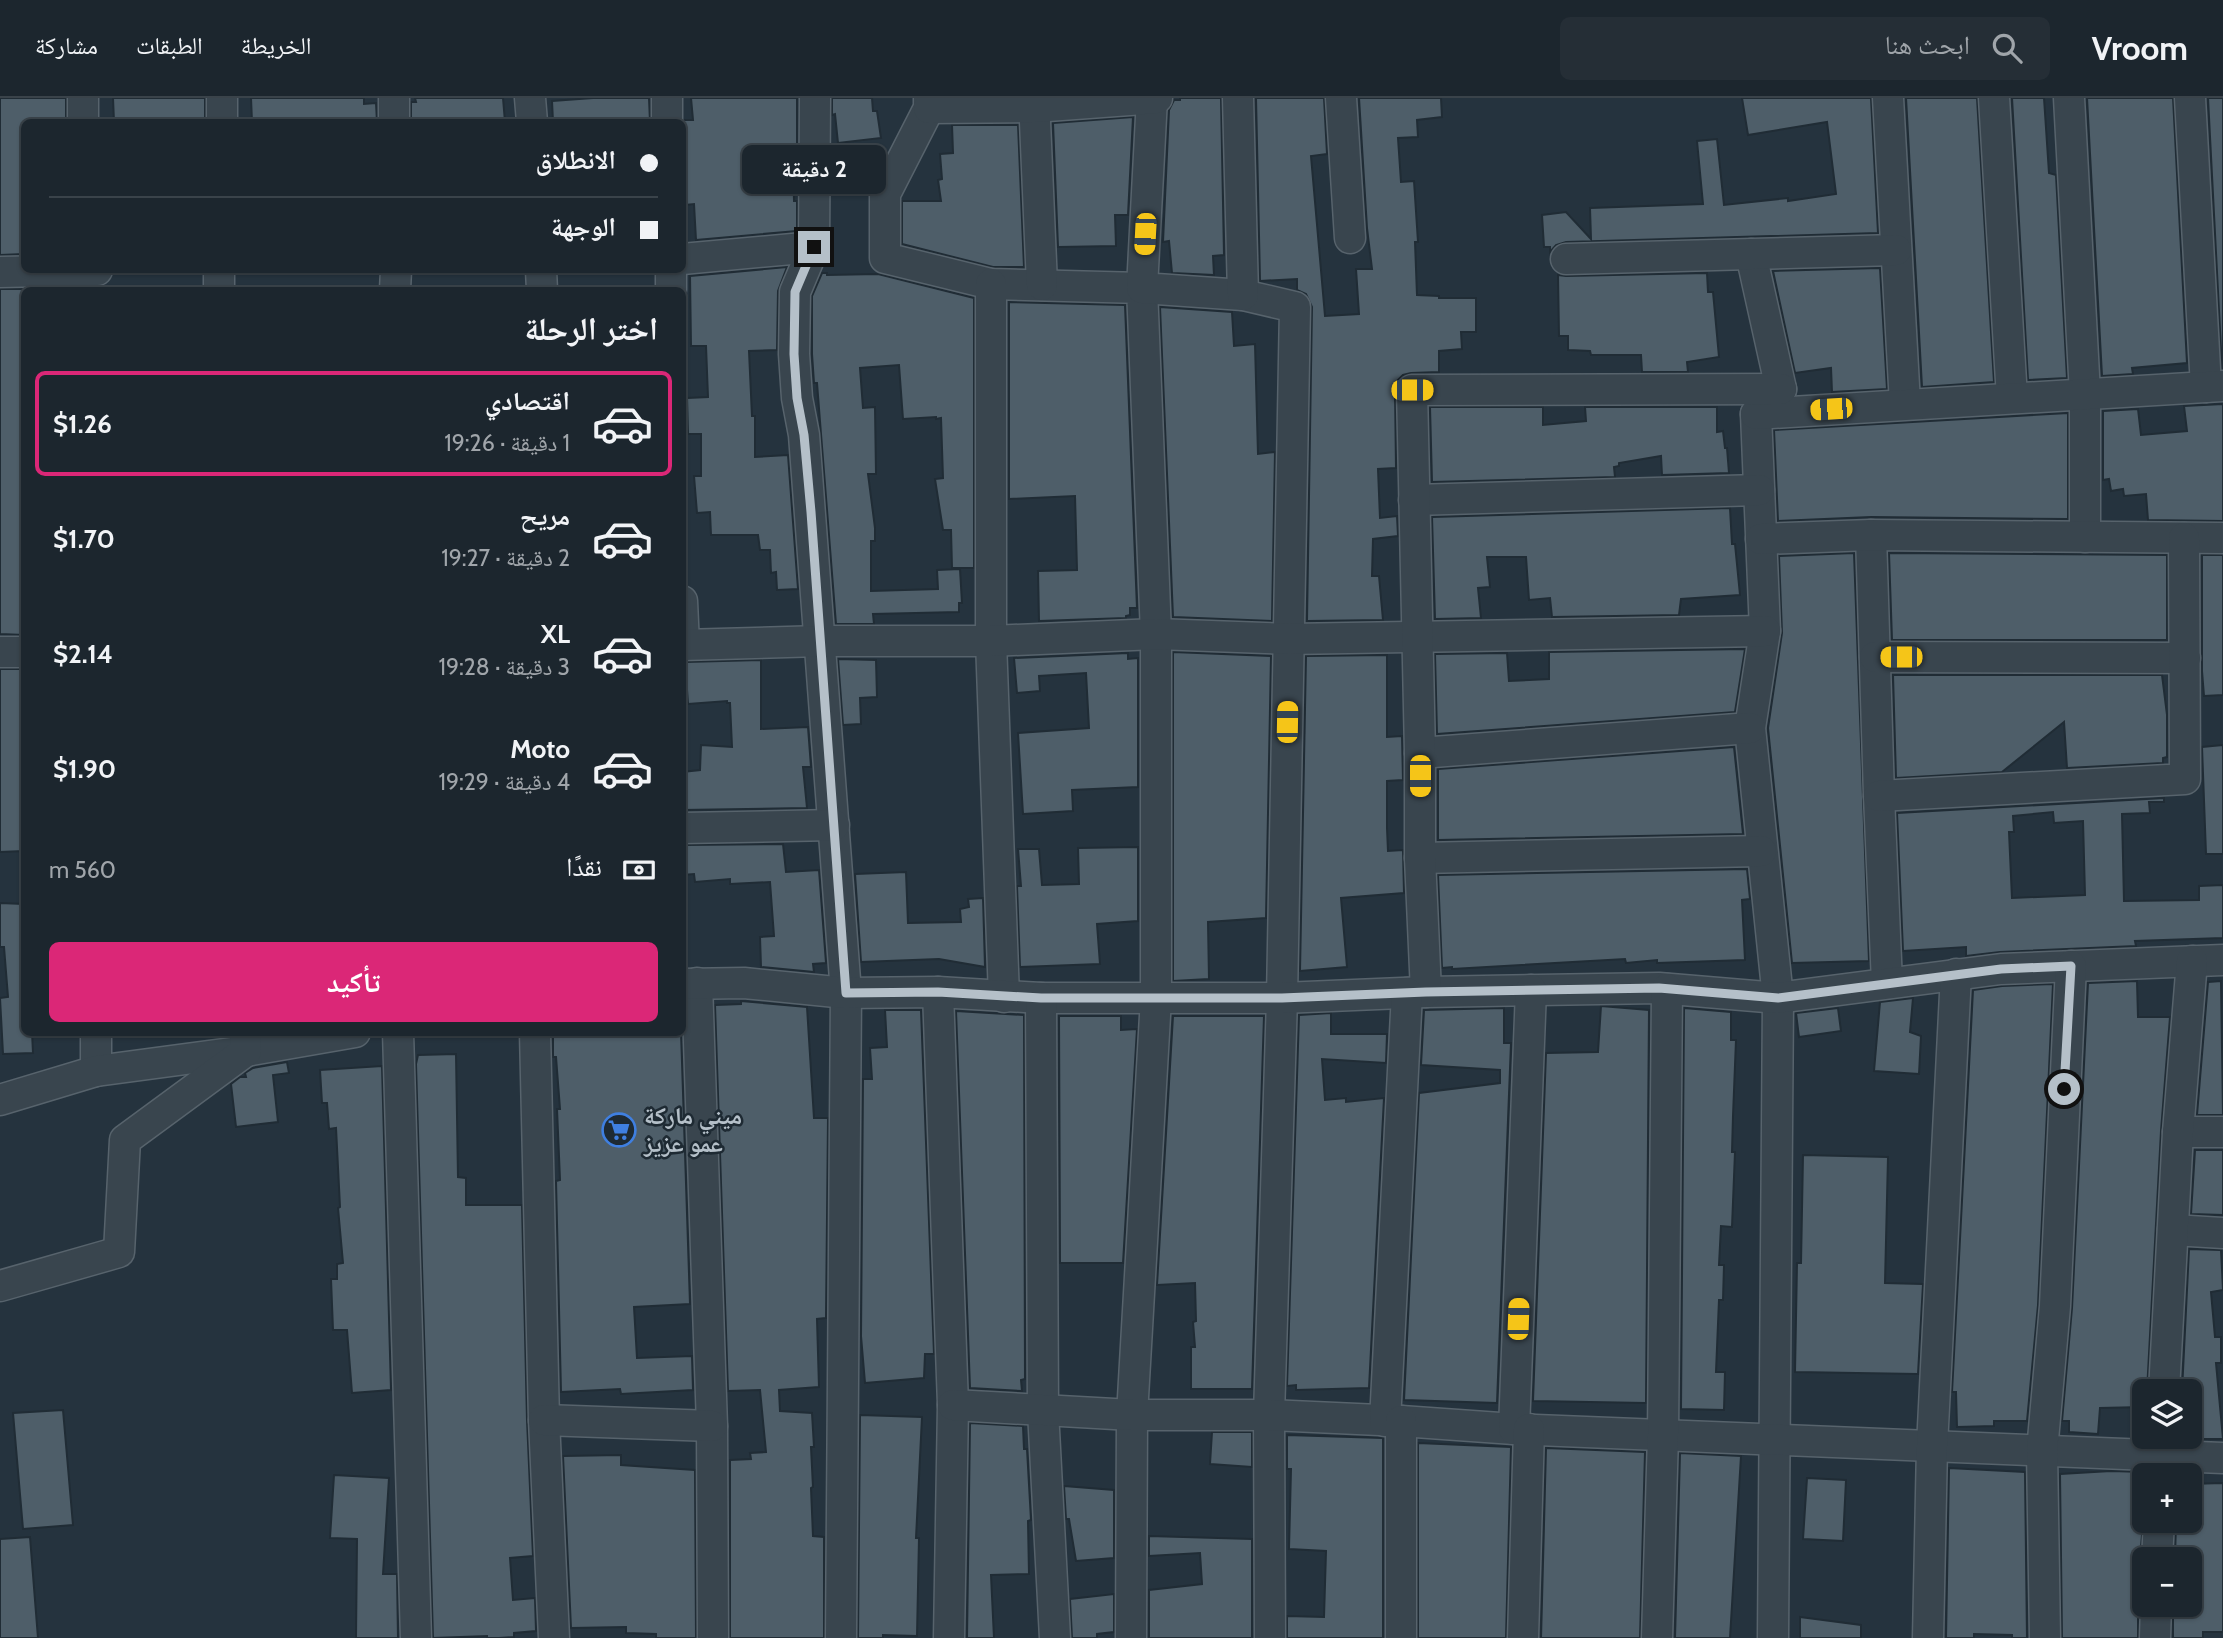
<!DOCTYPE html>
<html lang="ar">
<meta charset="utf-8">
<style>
:root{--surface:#1c262e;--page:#252e36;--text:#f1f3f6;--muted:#a0a5aa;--line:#3a434a;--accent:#db2777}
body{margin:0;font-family:Cabin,"Noto Naskh Arabic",sans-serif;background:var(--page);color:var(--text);direction:rtl;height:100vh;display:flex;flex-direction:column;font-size:26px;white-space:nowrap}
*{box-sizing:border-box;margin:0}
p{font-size:23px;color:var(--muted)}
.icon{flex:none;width:38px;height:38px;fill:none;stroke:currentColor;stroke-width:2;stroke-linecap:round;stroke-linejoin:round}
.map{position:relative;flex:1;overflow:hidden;direction:ltr}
.details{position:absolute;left:21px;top:189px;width:665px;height:749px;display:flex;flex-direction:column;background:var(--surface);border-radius:10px;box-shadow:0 2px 5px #0004,0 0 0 2px var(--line);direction:rtl}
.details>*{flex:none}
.top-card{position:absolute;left:21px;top:21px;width:665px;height:154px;border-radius:10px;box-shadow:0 2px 5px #0004,0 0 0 2px var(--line);direction:rtl;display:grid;align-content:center;height:154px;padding:0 28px;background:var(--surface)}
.buttons{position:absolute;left:2132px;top:1281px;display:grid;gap:14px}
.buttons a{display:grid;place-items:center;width:70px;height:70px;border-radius:10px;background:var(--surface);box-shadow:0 2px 5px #0004,0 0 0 2px var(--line);font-size:35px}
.end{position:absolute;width:32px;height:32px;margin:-16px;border:9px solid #b5c0c9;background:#111;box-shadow:0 0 0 4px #111}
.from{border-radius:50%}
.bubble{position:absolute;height:49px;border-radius:10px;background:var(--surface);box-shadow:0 2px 5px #0004,0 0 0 2px var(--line);font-size:23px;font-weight:700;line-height:49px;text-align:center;direction:rtl}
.car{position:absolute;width:21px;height:42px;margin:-21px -10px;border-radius:9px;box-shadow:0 0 5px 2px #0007;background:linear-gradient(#f5c518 24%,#345 0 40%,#f5c518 0 76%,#345 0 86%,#f5c518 0)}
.top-card b{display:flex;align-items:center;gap:24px;height:66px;font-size:26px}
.top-card b+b{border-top:2px solid var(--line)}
.top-card i{width:18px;height:18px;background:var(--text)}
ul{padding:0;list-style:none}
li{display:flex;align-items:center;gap:21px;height:105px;margin:0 14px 10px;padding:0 14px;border:4px solid transparent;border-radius:10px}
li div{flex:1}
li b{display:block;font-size:26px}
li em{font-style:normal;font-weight:700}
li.current{border-color:var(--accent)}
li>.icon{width:63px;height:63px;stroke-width:1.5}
h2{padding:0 28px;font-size:32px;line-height:84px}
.pay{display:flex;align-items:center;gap:18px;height:77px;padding:0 28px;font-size:26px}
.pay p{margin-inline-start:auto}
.button{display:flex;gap:14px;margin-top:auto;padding:14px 28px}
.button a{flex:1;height:80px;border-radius:10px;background:var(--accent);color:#fff;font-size:28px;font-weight:700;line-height:80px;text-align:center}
header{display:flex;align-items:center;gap:42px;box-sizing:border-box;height:98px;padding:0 35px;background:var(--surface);border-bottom:2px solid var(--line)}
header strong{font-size:33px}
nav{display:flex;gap:38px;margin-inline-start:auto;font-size:24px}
.search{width:490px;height:63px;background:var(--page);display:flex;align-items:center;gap:18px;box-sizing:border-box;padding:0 24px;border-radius:10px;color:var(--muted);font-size:26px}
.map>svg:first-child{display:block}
.building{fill:#4e5e69;stroke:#202c35;stroke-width:2;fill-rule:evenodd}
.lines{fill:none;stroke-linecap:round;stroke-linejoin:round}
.street-casing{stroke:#57636c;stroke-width:33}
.street{stroke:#39454e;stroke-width:30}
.route{stroke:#b5c0c9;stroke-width:9}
.labels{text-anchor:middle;stroke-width:5;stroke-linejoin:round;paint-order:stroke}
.poi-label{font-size:24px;font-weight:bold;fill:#b5c0c9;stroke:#1e2a33;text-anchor:start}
</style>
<header>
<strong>Vroom</strong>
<div class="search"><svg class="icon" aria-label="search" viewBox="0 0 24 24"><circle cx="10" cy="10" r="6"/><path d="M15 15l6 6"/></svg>ابحث هنا</div>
<nav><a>الخريطة</a><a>الطبقات</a><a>مشاركة</a></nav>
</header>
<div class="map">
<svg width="2223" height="1540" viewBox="0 0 2223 1540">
<rect width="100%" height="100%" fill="#25333e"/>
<g class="building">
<polygon points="0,0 66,0 66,24 24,24 24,156 0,157"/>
<polygon points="113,0 205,0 205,24 114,24"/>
<polygon points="251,0 364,0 364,6 376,5 377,24 252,24"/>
<polygon points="415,0 503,0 505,24 411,24 411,4 416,4"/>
<polygon points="593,0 649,0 650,24 553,24 552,3"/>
<polygon points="691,0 797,0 797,62 793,62 794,103 797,103 797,133 696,142 694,106 685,107 682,70 682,32 684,22 693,22"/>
<polygon points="832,0 872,0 873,13 877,13 881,40 838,45 835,16 832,17"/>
<polygon points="1180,0 1221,0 1224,157 1213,158 1214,177 1172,175 1169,143 1163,144 1169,12 1174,2 1180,2"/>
<polygon points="1256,0 1324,0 1327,56 1311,58 1325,218 1359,216 1356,171 1372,171 1367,130 1359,0 1441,0 1442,19 1417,22 1418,39 1398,40 1401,84 1414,83 1418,144 1415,144 1417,197 1439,198 1439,200 1476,200 1476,234 1461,234 1462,251 1439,253 1439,274 1411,275 1403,277 1396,284 1395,292 1396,370 1378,371 1380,420 1397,418 1398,438 1373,441 1372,478 1379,478 1383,522 1307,523 1312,209 1306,196 1297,192 1297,181 1260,183"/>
<polygon points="1742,0 1871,0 1878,135 1566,144 1556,147 1550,154 1550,149 1544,149 1542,117 1566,114 1591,141 1590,110 1703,106 1697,43 1717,41 1724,107 1788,100 1788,103 1836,96 1827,24 1748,37"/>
<polygon points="1906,0 1977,0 1994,284 1922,289"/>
<polygon points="2012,0 2044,0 2049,75 2056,77 2067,280 2028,282"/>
<polygon points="2087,0 2173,0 2187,265 2132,270 2133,276 2102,278"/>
<polygon points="2208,0 2223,0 2223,271 2222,271"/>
<polygon points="1133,19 1128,117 1115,117 1116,148 1058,149 1053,25"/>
<polygon points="952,27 1018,27 1024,169 993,169 902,146 902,103 941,103 938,82 942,81 940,56 953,55"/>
<polygon points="787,169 778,193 777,252 749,253 752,318 755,318 755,359 788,357 798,491 777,492 776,474 771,475 770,452 760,452 758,437 711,437 710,414 697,415 694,378 701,378 701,336 688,336 687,300 708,299 706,248 691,248 690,178"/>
<polygon points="1880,170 1887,291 1832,294 1831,270 1795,275 1773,173"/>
<polygon points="822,175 827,175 827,177 878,176 974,200 974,470 952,470 951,432 943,432 935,381 943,380 941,320 936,321 936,319 903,321 899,267 860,270 863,310 875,309 876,376 868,376 875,430 875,443 871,443 871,493 938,491 937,472 960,471 962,505 959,505 959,514 873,516 874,526 836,526 821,336 817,285 814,285 812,256 812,198"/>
<polygon points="1707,175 1708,194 1713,194 1719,259 1687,264 1688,274 1642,274 1641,257 1591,257 1590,253 1568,252 1568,238 1559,238 1558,177 1566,178"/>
<polygon points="0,191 24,191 24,537 0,536"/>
<polygon points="1009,204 1125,207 1137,510 1130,510 1130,517 1126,518 1126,520 1039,523 1038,473 1077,472 1075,398 1009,401"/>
<polygon points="1160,209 1232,214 1234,248 1255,246 1258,356 1275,354 1272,523 1173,519"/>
<polygon points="2223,306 2223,423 2148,422 2146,396 2124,398 2123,391 2111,393 2109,381 2103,382 2103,313 2138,311 2141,337 2187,333 2184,308"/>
<polygon points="1430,309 1543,309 1543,327 1586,323 1585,309 1717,309 1717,334 1723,333 1725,350 1727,350 1729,375 1662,377 1661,358 1619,365 1619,368 1614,369 1615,379 1432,384"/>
<polygon points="2068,315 2068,421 1871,419 1778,423 1774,332"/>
<polygon points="1730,410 1732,446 1735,446 1740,497 1681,501 1679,517 1552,519 1550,500 1529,502 1526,459 1487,459 1490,489 1478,490 1481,520 1435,521 1432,419"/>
<polygon points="1854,455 1869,863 1792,865 1768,630 1782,535 1779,458"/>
<polygon points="1889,455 2167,457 2167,542 1892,542"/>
<polygon points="2202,457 2223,457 2223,597 2204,598 2202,573"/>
<polygon points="1745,551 1735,614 1437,636 1435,556 1507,555 1509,583 1549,581 1549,554"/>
<polygon points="1173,554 1271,558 1266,820 1208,824 1209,881 1173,883"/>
<polygon points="1128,555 1128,561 1138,560 1138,689 1072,692 1073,713 1023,716 1018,635 1089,630 1086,575 1039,578 1040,593 1017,595 1014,560"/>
<polygon points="1387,557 1387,639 1402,638 1403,682 1387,683 1387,730 1388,753 1403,752 1404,795 1341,800 1347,869 1300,873 1306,558"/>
<polygon points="838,561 876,562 877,599 860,600 861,626 843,627"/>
<polygon points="761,562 761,631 808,629 811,669 803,669 807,710 682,712 682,674 700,672 701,647 732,649 730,605 727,605 727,603 688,606 685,564"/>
<polygon points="0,571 24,571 24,753 0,754"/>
<polygon points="1893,577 2162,577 2167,617 2167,659 2163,660 2163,665 2067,670 2064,624 2002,674 1896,680"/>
<polygon points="2223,647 2223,756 2206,756 2202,649"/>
<polygon points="1734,649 1743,736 1438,742 1438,671"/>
<path d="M2164,700v4h-15l1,11 -28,1 2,87 75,-1v-14l24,-1v53l-88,3 1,5 -136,6 -34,4v-9l-63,4 -6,-138zM2053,714l1,11 29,-2 2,74 -73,3 -3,-66h5l-1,-16z"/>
<polygon points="783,746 786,774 819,772 826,865 813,866 814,874 761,869 760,839 774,838 770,784 730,786 730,781 695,784 694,776 682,777 682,747"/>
<polygon points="1138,749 1138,823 1097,826 1100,866 1020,869 1017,788 1021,788 1018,751 1039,751 1042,787 1079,786 1078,750"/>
<polygon points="1747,771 1750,801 1742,802 1745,862 1657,865 1657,862 1626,865 1625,861 1452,871 1452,869 1442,870 1438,777"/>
<polygon points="906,774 908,825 961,824 960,811 969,809 968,801 983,800 985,869 939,861 861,864 855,776"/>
<polygon points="0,805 24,806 24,934 32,934 33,955 3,956 0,900 8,899 4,849 0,849"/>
<polygon points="2137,883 2138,919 2170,919 2161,1033 2147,1293 2144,1293 2144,1309 2100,1310 2098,1336 2069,1334 2069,1323 2062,1323 2072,1210 2088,885"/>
<polygon points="2221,883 2223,1017 2197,1017 2208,884"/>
<polygon points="2053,886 2038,1207 2027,1323 1994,1323 1994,1328 1957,1329 1956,1294 1952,1294 1973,892 2002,888"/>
<polygon points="1913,900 1910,934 1921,938 1919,976 1874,973 1880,904"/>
<polygon points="741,903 807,909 814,1020 828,1020 826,1220 817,1221 819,1289 779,1292 780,1313 812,1315 814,1349 811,1349 813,1389 811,1390 813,1438 824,1439 824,1540 730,1540 730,1362 751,1361 750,1355 766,1354 760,1292 728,1293 715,907 741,906"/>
<polygon points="1601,908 1649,912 1646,1305 1533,1303 1546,955 1598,954"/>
<polygon points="1504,910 1504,945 1511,945 1497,1305 1404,1302 1419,995 1500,985 1500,972 1421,967 1424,912"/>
<polygon points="1684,910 1731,914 1731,942 1736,942 1733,1018 1732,1054 1735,1054 1732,1129 1721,1128 1719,1167 1724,1167 1723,1202 1719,1202 1716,1274 1725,1274 1724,1312 1681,1311"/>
<polygon points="1838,910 1841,933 1799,939 1796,915"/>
<polygon points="885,912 921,912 934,1256 925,1256 924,1280 865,1285 861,1238 863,981 872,981 870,950 887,949"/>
<polygon points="956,913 1024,917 1025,1281 1021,1282 1022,1293 970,1290"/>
<polygon points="1331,915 1331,936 1387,936 1386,965 1322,961 1325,1002 1346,1000 1346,1004 1384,1000 1369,1290 1296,1292 1296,1287 1287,1288 1299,917"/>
<polygon points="1059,918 1121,918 1121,932 1137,931 1123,1165 1060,1165"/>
<polygon points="1173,918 1264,918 1252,1291 1191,1291 1191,1249 1195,1249 1193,1224 1196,1223 1195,1185 1157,1187"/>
<polygon points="553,934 681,934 690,1206 634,1209 637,1260 692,1258 693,1292 621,1296 620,1291 561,1294 556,1083 560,1082 557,1011 560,1011 556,959 553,959"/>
<polygon points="456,956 458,1079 466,1080 466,1107 522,1107 527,1322 533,1458 510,1460 513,1502 535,1500 536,1533 514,1535 514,1539 499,1540 487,1540 487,1538 433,1540 416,966 418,957"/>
<polygon points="287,964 289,975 273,977 278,1024 236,1029 231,986 240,979 246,979 245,975 253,970"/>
<polygon points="382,968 391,1292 352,1295 347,1232 333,1232 331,1181 337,1181 337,1166 343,1165 338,1110 340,1109 336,1030 329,1031 327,1005 322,1005 320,972"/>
<polygon points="2195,1052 2223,1052 2223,1117 2191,1116"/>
<polygon points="1803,1057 1888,1059 1885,1185 1923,1186 1918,1276 1795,1274 1797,1165 1801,1165"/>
<polygon points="2189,1151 2221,1152 2223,1192 2211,1194 2215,1239 2221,1239 2221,1265 2216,1265 2223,1341 2193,1341 2189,1319 2189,1293 2182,1293"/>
<polygon points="63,1312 73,1427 23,1431 13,1315"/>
<polygon points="860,1317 922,1319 916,1440 919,1440 917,1538 883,1537 883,1540 858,1540"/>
<polygon points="970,1325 1023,1328 1024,1351 1027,1351 1031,1422 1028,1423 1029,1476 991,1477 994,1540 967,1540"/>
<polygon points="1212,1334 1252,1334 1252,1369 1210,1366"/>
<polygon points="1287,1337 1383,1340 1383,1540 1287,1540 1287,1518 1324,1519 1326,1453 1289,1451 1291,1371 1287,1371"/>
<polygon points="1418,1345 1511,1349 1506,1540 1418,1540"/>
<polygon points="1546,1350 1645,1354 1640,1540 1541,1540"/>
<polygon points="1680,1355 1741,1358 1730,1540 1675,1540"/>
<polygon points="621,1357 621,1367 695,1372 696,1540 656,1540 656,1536 626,1535 626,1529 571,1530 563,1358"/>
<polygon points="1949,1370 2025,1374 2027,1540 2012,1540 2012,1537 1974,1536 1974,1540 1946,1540"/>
<polygon points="2111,1373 2144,1374 2144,1415 2140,1460 2144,1472 2144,1495 2138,1506 2138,1540 2062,1540 2060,1376"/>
<polygon points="334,1377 389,1380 383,1476 397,1476 398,1540 356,1540 357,1441 330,1440"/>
<polygon points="1807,1380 1846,1382 1843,1443 1803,1441"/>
<polygon points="2223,1385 2223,1534 2203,1534 2203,1540 2173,1540 2173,1507 2189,1507 2189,1461 2175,1461 2176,1423 2189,1423 2189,1386"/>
<polygon points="1064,1388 1114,1392 1114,1460 1076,1463 1069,1421 1066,1421"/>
<polygon points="1149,1438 1252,1441 1252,1540 1149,1540 1149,1492 1202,1486 1200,1455 1149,1458"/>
<polygon points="30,1439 38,1540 0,1540 0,1441"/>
<polygon points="1114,1496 1114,1534 1097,1536 1097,1540 1072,1540 1070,1501"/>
<polygon points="1800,1519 1861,1527 1861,1540 1800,1540"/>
</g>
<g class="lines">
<defs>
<g id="street">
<polyline points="83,0 83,24"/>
<polyline points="394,0 394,24"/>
<polyline points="530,0 532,24"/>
<polyline points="667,0 667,24"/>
<polyline points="815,0 814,149 795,194 794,256 797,300 804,337 846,895 841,1540"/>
<polyline points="929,0 929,10 885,96 885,160 991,186 1142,190 1156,536 1156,900 1132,1317 1131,1540"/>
<polyline points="1034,0 1042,187"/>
<polyline points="1152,0 1142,190 1243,197 1295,209 1282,900 1269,1317 1270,1540"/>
<polyline points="1238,0 1243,197"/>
<polyline points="1341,0 1350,140"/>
<polyline points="1888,0 1905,306"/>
<polyline points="1994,0 2012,300"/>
<polyline points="2069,0 2085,296 2085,439"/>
<polyline points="2190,0 2206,289"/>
<polyline points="929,10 1034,9 1157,0"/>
<polyline points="222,24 222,0"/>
<polyline points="1751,156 1781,291 1756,316 1765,533 1750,630 1778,900 1773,1540"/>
<polyline points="682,161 814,149"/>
<polyline points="1566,161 1896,152"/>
<polyline points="541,172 542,192"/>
<polyline points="671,172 671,192"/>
<polyline points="0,174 97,172"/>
<polyline points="991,186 991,543 1004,899"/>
<polyline points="219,192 219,172"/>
<polyline points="395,192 396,172"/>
<polyline points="1756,316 2223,288"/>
<polyline points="1414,402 1759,392"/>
<polyline points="1871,437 1879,698 1887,885"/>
<polyline points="1761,441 1871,437 2223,440"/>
<polyline points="682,503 684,547"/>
<polyline points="682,547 821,543 991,543 1156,536 1289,541 1765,533"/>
<polyline points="0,554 24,554"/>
<polyline points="1875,559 2185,560"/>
<polyline points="1420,655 1750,630"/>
<polyline points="1879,698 2185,681 2184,440"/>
<polyline points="682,730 834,727"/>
<polyline points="1420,760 1761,753"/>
<polyline points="697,885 712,1328 713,1540"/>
<polyline points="682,886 744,885 846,895 938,894 1041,900 1282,900 1426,894 1659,890 1778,900 2001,871 2223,862"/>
<polyline points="938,894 953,1307 949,1540"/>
<polyline points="1426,894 1420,760 1420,655 1412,292 1781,291"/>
<polyline points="1041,900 1043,1313 1055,1540"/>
<polyline points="96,934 96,973"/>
<polyline points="398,934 416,1540"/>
<polyline points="535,934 544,1322 554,1540"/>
<polyline points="0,1002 96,973 246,953 355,934"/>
<polyline points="2178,1034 2223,1034"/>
<polyline points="2173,1132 2223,1135"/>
<polyline points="0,1188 119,1154 125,1042 246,953 245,934"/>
<polyline points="2164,1293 2178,1034 2192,863"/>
<polyline points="953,1307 1132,1317 1269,1317 1401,1323 1514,1331 2223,1360"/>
<polyline points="544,1322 712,1328"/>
<polyline points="1385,1323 1407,895"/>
<polyline points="1401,1323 1401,1540"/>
<polyline points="1514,1331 1531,892"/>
<polyline points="2157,1461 2159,1423"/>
<polyline points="1523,1540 1529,1331"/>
<polyline points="1657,1540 1663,1337 1667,891"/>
<polyline points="1928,1540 1932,1348 1956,876"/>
<polyline points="2045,1540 2042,1353 2055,1208 2071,868"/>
<polyline points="2155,1540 2156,1507"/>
</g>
</defs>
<use href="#street" class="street-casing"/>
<use href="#street" class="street"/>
</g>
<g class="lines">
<polyline class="route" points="814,149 795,194 794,256 797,300 804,337 811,414 846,895 938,894 1041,900 1282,900 1426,894 1659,890 1778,900 2001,871 2071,868 2064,991"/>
</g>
<defs>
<symbol id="supermarket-ring" viewBox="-11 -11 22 22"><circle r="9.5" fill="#1e2a33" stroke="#3f7fe0" stroke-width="1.5"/><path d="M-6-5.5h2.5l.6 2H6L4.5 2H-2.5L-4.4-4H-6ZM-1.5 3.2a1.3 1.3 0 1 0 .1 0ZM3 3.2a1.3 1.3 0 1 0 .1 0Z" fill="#3f7fe0"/></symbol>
</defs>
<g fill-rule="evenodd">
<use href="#supermarket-ring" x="600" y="1013" width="38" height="38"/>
</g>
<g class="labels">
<g class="poi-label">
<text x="644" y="1026">ميني ماركة<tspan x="644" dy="28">عمو عزيز</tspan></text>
</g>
</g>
</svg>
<div class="buttons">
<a><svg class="icon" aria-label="layers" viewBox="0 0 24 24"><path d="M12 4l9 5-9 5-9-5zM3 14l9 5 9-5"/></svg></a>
<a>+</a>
<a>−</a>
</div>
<i class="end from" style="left:2064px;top:991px"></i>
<i class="end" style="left:814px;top:149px"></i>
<div class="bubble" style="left:742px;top:47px;width:144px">2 دقيقة</div>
<i class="car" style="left:1145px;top:136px;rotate:183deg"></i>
<i class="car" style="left:1412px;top:292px;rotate:90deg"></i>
<i class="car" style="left:1831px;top:311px;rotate:266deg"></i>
<i class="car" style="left:1901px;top:559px;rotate:270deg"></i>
<i class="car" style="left:1287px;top:624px;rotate:1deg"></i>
<i class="car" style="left:1420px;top:678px;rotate:180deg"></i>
<i class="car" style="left:1518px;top:1221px;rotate:2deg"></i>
<div class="top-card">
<b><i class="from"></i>الانطلاق</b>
<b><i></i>الوجهة</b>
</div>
<section class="details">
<h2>اختر الرحلة</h2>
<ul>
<li class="current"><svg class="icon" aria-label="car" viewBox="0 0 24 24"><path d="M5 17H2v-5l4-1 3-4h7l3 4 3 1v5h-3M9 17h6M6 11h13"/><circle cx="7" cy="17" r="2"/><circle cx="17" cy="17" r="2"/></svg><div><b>اقتصادي</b><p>1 دقيقة · 19:26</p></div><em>$1.26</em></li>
<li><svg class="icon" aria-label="car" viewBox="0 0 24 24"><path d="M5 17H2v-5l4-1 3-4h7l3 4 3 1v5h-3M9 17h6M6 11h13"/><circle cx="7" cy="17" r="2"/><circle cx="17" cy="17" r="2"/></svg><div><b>مريح</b><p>2 دقيقة · 19:27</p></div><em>$1.70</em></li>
<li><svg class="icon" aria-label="car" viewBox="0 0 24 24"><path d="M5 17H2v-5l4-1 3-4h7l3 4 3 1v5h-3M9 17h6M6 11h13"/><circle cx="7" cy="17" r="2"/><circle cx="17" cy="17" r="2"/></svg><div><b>XL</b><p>3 دقيقة · 19:28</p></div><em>$2.14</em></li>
<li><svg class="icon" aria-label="car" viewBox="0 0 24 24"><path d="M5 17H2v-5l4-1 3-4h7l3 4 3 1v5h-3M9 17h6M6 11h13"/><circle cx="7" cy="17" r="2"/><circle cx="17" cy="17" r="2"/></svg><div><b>Moto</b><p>4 دقيقة · 19:29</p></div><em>$1.90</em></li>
</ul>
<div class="pay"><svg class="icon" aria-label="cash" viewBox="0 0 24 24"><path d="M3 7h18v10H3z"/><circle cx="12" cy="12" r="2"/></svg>نقدًا<p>560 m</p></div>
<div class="button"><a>تأكيد</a></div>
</section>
</div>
